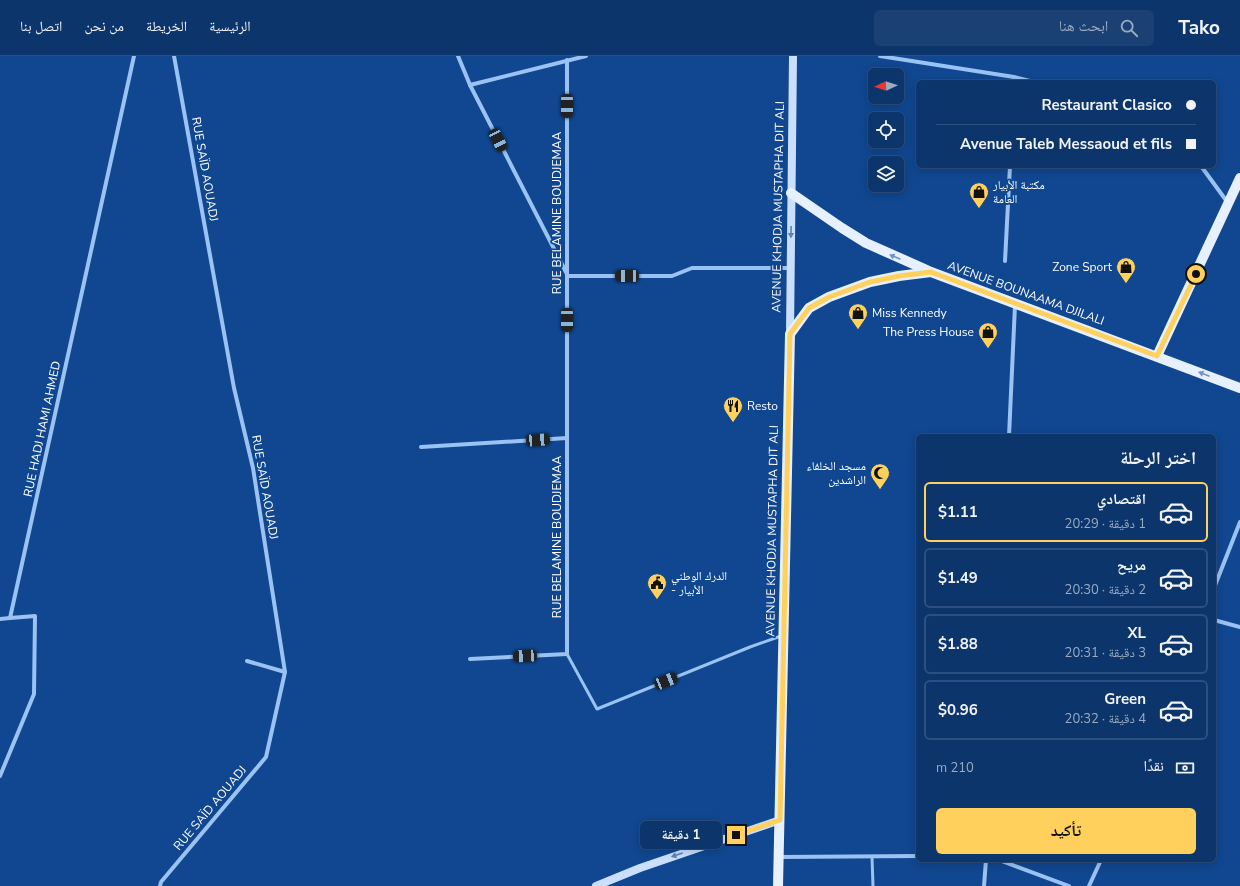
<!DOCTYPE html>
<html lang="ar">
<meta charset="utf-8">
<style>
:root{--surface:#0c356c;--page:#1a4074;--text:#f1f3f6;--muted:#9aabc2;--line:#2c507f;--accent:#ffd15c}
body{margin:0;font-family:"Nunito Sans","Noto Naskh Arabic",sans-serif;background:var(--page);color:var(--text);direction:rtl;height:100vh;display:flex;flex-direction:column;font-size:15px;white-space:nowrap}
*{box-sizing:border-box;margin:0}
p{font-size:13px;color:var(--muted)}
.icon{flex:none;width:22px;height:22px;fill:none;stroke:currentColor;stroke-width:2;stroke-linecap:round;stroke-linejoin:round}
.map{position:relative;flex:1;overflow:hidden;direction:ltr}
.sheet{position:absolute;left:916px;top:378px;width:300px;height:428px;display:flex;flex-direction:column;background:var(--surface);border-radius:6px;box-shadow:0 2px 10px #0003,0 0 0 1px var(--line);direction:rtl}
.sheet>*{flex:none}
.hud{position:absolute;left:916px;top:24px;width:300px;height:88px;border-radius:6px;box-shadow:0 2px 10px #0003,0 0 0 1px var(--line);direction:rtl;display:grid;align-content:center;height:88px;padding:0 20px;background:var(--surface)}
.needle{width:26px;rotate:267deg}
.buttons{position:absolute;left:868px;top:12px;display:grid;gap:8px}
.buttons a{display:grid;place-items:center;width:36px;height:36px;border-radius:6px;background:var(--surface);box-shadow:0 2px 10px #0003,0 0 0 1px var(--line);font-size:20px}
.end{position:absolute;width:18px;height:18px;margin:-9px;border:5px solid #ffd15c;background:#111;box-shadow:0 0 0 2px #111}
.from{border-radius:50%}
.bubble{position:absolute;height:28px;border-radius:6px;background:var(--surface);box-shadow:0 2px 10px #0003,0 0 0 1px var(--line);font-size:13px;font-weight:700;line-height:28px;text-align:center;direction:rtl}
.car{position:absolute;width:12px;height:24px;margin:-12px -6px;border-radius:5px;box-shadow:0 0 3px 1px #0007;background:linear-gradient(#222 24%,#8ab4d8 0 40%,#222 0 76%,#8ab4d8 0 86%,#222 0)}
.hud b{display:flex;align-items:center;gap:14px;height:38px;font-size:15px}
.hud b+b{border-top:1px solid var(--line)}
.hud i{width:10px;height:10px;background:var(--text)}
ul{padding:0;list-style:none}
li{display:flex;align-items:center;gap:12px;height:60px;margin:0 8px 6px;padding:0 12px;border:2px solid var(--line);border-radius:6px}
li div{flex:1}
li b{display:block;font-size:15px}
li em{font-style:normal;font-weight:700}
li.selected{border-color:var(--accent)}
li>.icon{width:36px;height:36px;stroke-width:1.5}
h2{padding:0 20px;font-size:18px;line-height:48px}
.pay{display:flex;align-items:center;gap:10px;height:44px;padding:0 20px;font-size:15px}
.pay p{margin-inline-start:auto}
.action{display:flex;gap:8px;margin-top:auto;padding:8px 20px}
.action a{flex:1;height:46px;border-radius:6px;background:var(--accent);color:#111;font-size:16px;font-weight:700;line-height:46px;text-align:center}
header{display:flex;align-items:center;gap:24px;box-sizing:border-box;height:56px;padding:0 20px;background:var(--surface);border-bottom:1px solid var(--line)}
header strong{font-size:19px}
nav{display:flex;gap:22px;margin-inline-start:auto;font-size:14px}
.search{width:280px;height:36px;background:var(--page);display:flex;align-items:center;gap:10px;box-sizing:border-box;padding:0 14px;border-radius:6px;color:var(--muted);font-size:15px}
.map>svg:first-child{display:block}
.lines{fill:none;stroke-linecap:round;stroke-linejoin:round}
.lane{stroke:#9ac2f3;stroke-width:3}
.street{stroke:#9ac2f3;stroke-width:4}
.secondary{stroke:#c9dffd;stroke-width:8}
.primary{stroke:#e6f0ff;stroke-width:10}
.oneway{fill:#5a84bc}
.oneway2{fill:#7093c2}
.route{stroke:#ffd15c;stroke-width:5}
.labels{text-anchor:middle;stroke-width:3.5;stroke-linejoin:round;paint-order:stroke}
.street-label{font-size:12px;fill:#fff;stroke:#104790}
.poi-label{font-size:12px;fill:#fff;stroke:#104790;text-anchor:start}
</style>
<header>
<strong>Tako</strong>
<div class="search"><svg class="icon" aria-label="search" viewBox="0 0 24 24"><circle cx="10" cy="10" r="6"/><path d="M15 15l6 6"/></svg>ابحث هنا</div>
<nav><a>الرئيسية</a><a>الخريطة</a><a>من نحن</a><a>اتصل بنا</a></nav>
</header>
<div class="map">
<svg width="1240" height="830" viewBox="0 0 1240 830">
<rect width="100%" height="100%" fill="#104790"/>
<g class="lines">
<g class="lane">
<polyline points="567,598 597,653 750,591 781,580"/>
<polyline points="872,801 873,830"/>
</g>
<g class="street">
<polyline points="458,0 470,29 568,220 672,220 692,212 790,212"/>
<polyline points="880,0 1014,21 1034,26"/>
<polyline points="470,29 586,0"/>
<polyline points="1201,110 1228,147"/>
<polyline points="1005,205 1010,110"/>
<polyline points="1009,380 1015,249"/>
<polyline points="421,391 567,382"/>
<polyline points="1214,532 1240,466"/>
<polyline points="0,563 10,562"/>
<polyline points="1214,564 1240,571"/>
<polyline points="470,603 567,598 567,4"/>
<polyline points="247,605 285,616"/>
<polyline points="0,720 34,638 35,560 10,562 134,0"/>
<polyline points="780,801 918,800"/>
<polyline points="999,804 1069,830"/>
<polyline points="160,830 161,826 266,701 285,616 253,412 234,332 174,0"/>
<polyline points="984,830 986,804"/>
<polyline points="1089,830 1101,804"/>
</g>
<g class="secondary">
<polyline points="790,278 793,0"/>
<polyline points="596,830 640,812 780,764"/>
</g>
<g class="primary">
<polyline points="791,137 842,172 866,187 929,215"/>
<polyline points="1157,300 1240,122"/>
<polyline points="778,830 790,278 809,252 829,241 870,226 899,220 931,216 1240,332"/>
</g>
</g>
<defs><path id="oneway-solid" d="M-6-.8H1V-3.2L6.5 0L1 3.2V.8H-6Z"/></defs>
<g class="oneway">
<use href="#oneway-solid" transform="translate(791 176) rotate(91)"/>
<use href="#oneway-solid" transform="translate(677 799) rotate(161)"/>
</g>
<g class="oneway2">
<use href="#oneway-solid" transform="translate(895 201) rotate(-157)"/>
<use href="#oneway-solid" transform="translate(1204 318) rotate(-159)"/>
</g>
<g class="lines">
<polyline class="route" points="736,779 780,764 790,278 809,252 829,241 870,226 899,220 931,216 1157,300 1196,218"/>
</g>
<defs>
<symbol id="shop-pin" viewBox="-11 -11 22 30"><path d="M0 17L-7.5 6A9.5 9.5 0 1 1 7.5 6Z" fill="#ffd15c" stroke="#104790"/><path d="M-5-2.5h2.3a2.7 3.5 0 0 1 5.4 0H5L5.5 6h-11ZM-1.5-2.5h3a1.5 2.3 0 0 0-3 0Z" fill="#111"/></symbol>
<symbol id="restaurant-pin" viewBox="-11 -11 22 30"><path d="M0 17L-7.5 6A9.5 9.5 0 1 1 7.5 6Z" fill="#ffd15c" stroke="#104790"/><path d="M-5-6h1v4h1v-4h1v4h1v-4h1v5L-1.5 .5V6h-2V.5L-5-1ZM5-6V6H3V1.5H1.5Q1.5-4 5-6Z" fill="#111"/></symbol>
<symbol id="mosque-pin" viewBox="-11 -11 22 30"><path d="M0 17L-7.5 6A9.5 9.5 0 1 1 7.5 6Z" fill="#ffd15c" stroke="#104790"/><path d="M3.5-4.9A6 6 0 1 0 3.5 4.9A5 5 0 1 1 3.5-4.9Z" fill="#111"/></symbol>
<symbol id="civic-pin" viewBox="-11 -11 22 30"><path d="M0 17L-7.5 6A9.5 9.5 0 1 1 7.5 6Z" fill="#ffd15c" stroke="#104790"/><path d="M-.6-6.5H3V-4.5H.6V-3L4-1V1h2V6H-6V1h2V-1L-.6-3ZM-1.2 2.5V6h2.4V2.5Z" fill="#111"/></symbol>
</defs>
<g fill-rule="evenodd">
<use href="#shop-pin" x="968" y="125" width="22" height="30"/>
<use href="#shop-pin" x="1115" y="200" width="22" height="30"/>
<use href="#shop-pin" x="847" y="246" width="22" height="30"/>
<use href="#shop-pin" x="977" y="265" width="22" height="30"/>
<use href="#restaurant-pin" x="722" y="339" width="22" height="30"/>
<use href="#mosque-pin" x="869" y="406" width="22" height="30"/>
<use href="#civic-pin" x="646" y="516" width="22" height="30"/>
</g>
<g class="labels">
<g class="street-label">
<text transform="translate(205 113) rotate(80)" y="4">RUE SAÏD AOUADJ</text>
<text transform="translate(778 151) rotate(-89)" y="4">AVENUE KHODJA MUSTAPHA DIT ALI</text>
<text transform="translate(557 157) rotate(-90)" y="4">RUE BELAMINE BOUDJEMAA</text>
<text transform="translate(1026 237) rotate(20)" y="4">AVENUE BOUNAAMA DJILALI</text>
<text transform="translate(42 373) rotate(-78)" y="4">RUE HADJ HAMI AHMED</text>
<text transform="translate(265 431) rotate(80)" y="4">RUE SAÏD AOUADJ</text>
<text transform="translate(772 475) rotate(-89)" y="4">AVENUE KHODJA MUSTAPHA DIT ALI</text>
<text transform="translate(557 481) rotate(-90)" y="4">RUE BELAMINE BOUDJEMAA</text>
<text transform="translate(210 752) rotate(-50)" y="4">RUE SAÏD AOUADJ</text>
</g>
<g class="poi-label">
<text x="993" y="133">مكتبة الأبيار<tspan x="993" dy="14">العامة</tspan></text>
<text x="1112" y="215" text-anchor="end">Zone Sport</text>
<text x="872" y="261">Miss Kennedy</text>
<text x="974" y="280" text-anchor="end">The Press House</text>
<text x="747" y="354">Resto</text>
<text x="866" y="414" text-anchor="end">مسجد الخلفاء<tspan x="866" dy="14">الراشدين</tspan></text>
<text x="671" y="524">الدرك الوطني<tspan x="671" dy="14">- الأبيار</tspan></text>
</g>
</g>
</svg>
<div class="buttons">
<a><svg class="needle" viewBox="-14 -14 28 28"><path d="M0-13l5 13h-10z" fill="#e53935"/><path d="M0 13l5-13h-10z" fill="#9aabc2"/></svg></a>
<a><svg class="icon" aria-label="locate" viewBox="0 0 24 24"><circle cx="12" cy="12" r="6"/><path d="M12 2v4M12 18v4M2 12h4M18 12h4"/></svg></a>
<a><svg class="icon" aria-label="layers" viewBox="0 0 24 24"><path d="M12 4l9 5-9 5-9-5zM3 14l9 5 9-5"/></svg></a>
</div>
<i class="end from" style="left:1196px;top:218px"></i>
<i class="end" style="left:736px;top:779px"></i>
<div class="bubble" style="left:640px;top:765px;width:82px">1 دقيقة</div>
<i class="car" style="left:567px;top:50px;rotate:180deg"></i>
<i class="car" style="left:498px;top:84px;rotate:153deg"></i>
<i class="car" style="left:627px;top:220px;rotate:270deg"></i>
<i class="car" style="left:567px;top:264px;rotate:180deg"></i>
<i class="car" style="left:538px;top:384px;rotate:86deg"></i>
<i class="car" style="left:525px;top:600px;rotate:267deg"></i>
<i class="car" style="left:666px;top:625px;rotate:68deg"></i>
<div class="hud">
<b><i class="from"></i>Restaurant Clasico</b>
<b><i></i>Avenue Taleb Messaoud et fils</b>
</div>
<section class="sheet">
<h2>اختر الرحلة</h2>
<ul>
<li class="selected"><svg class="icon" aria-label="car" viewBox="0 0 24 24"><path d="M5 17H2v-5l4-1 3-4h7l3 4 3 1v5h-3M9 17h6M6 11h13"/><circle cx="7" cy="17" r="2"/><circle cx="17" cy="17" r="2"/></svg><div><b>اقتصادي</b><p>1 دقيقة · 20:29</p></div><em>$1.11</em></li>
<li><svg class="icon" aria-label="car" viewBox="0 0 24 24"><path d="M5 17H2v-5l4-1 3-4h7l3 4 3 1v5h-3M9 17h6M6 11h13"/><circle cx="7" cy="17" r="2"/><circle cx="17" cy="17" r="2"/></svg><div><b>مريح</b><p>2 دقيقة · 20:30</p></div><em>$1.49</em></li>
<li><svg class="icon" aria-label="car" viewBox="0 0 24 24"><path d="M5 17H2v-5l4-1 3-4h7l3 4 3 1v5h-3M9 17h6M6 11h13"/><circle cx="7" cy="17" r="2"/><circle cx="17" cy="17" r="2"/></svg><div><b>XL</b><p>3 دقيقة · 20:31</p></div><em>$1.88</em></li>
<li><svg class="icon" aria-label="car" viewBox="0 0 24 24"><path d="M5 17H2v-5l4-1 3-4h7l3 4 3 1v5h-3M9 17h6M6 11h13"/><circle cx="7" cy="17" r="2"/><circle cx="17" cy="17" r="2"/></svg><div><b>Green</b><p>4 دقيقة · 20:32</p></div><em>$0.96</em></li>
</ul>
<div class="pay"><svg class="icon" aria-label="cash" viewBox="0 0 24 24"><path d="M3 7h18v10H3z"/><circle cx="12" cy="12" r="2"/></svg>نقدًا<p>210 m</p></div>
<div class="action"><a>تأكيد</a></div>
</section>
</div>
